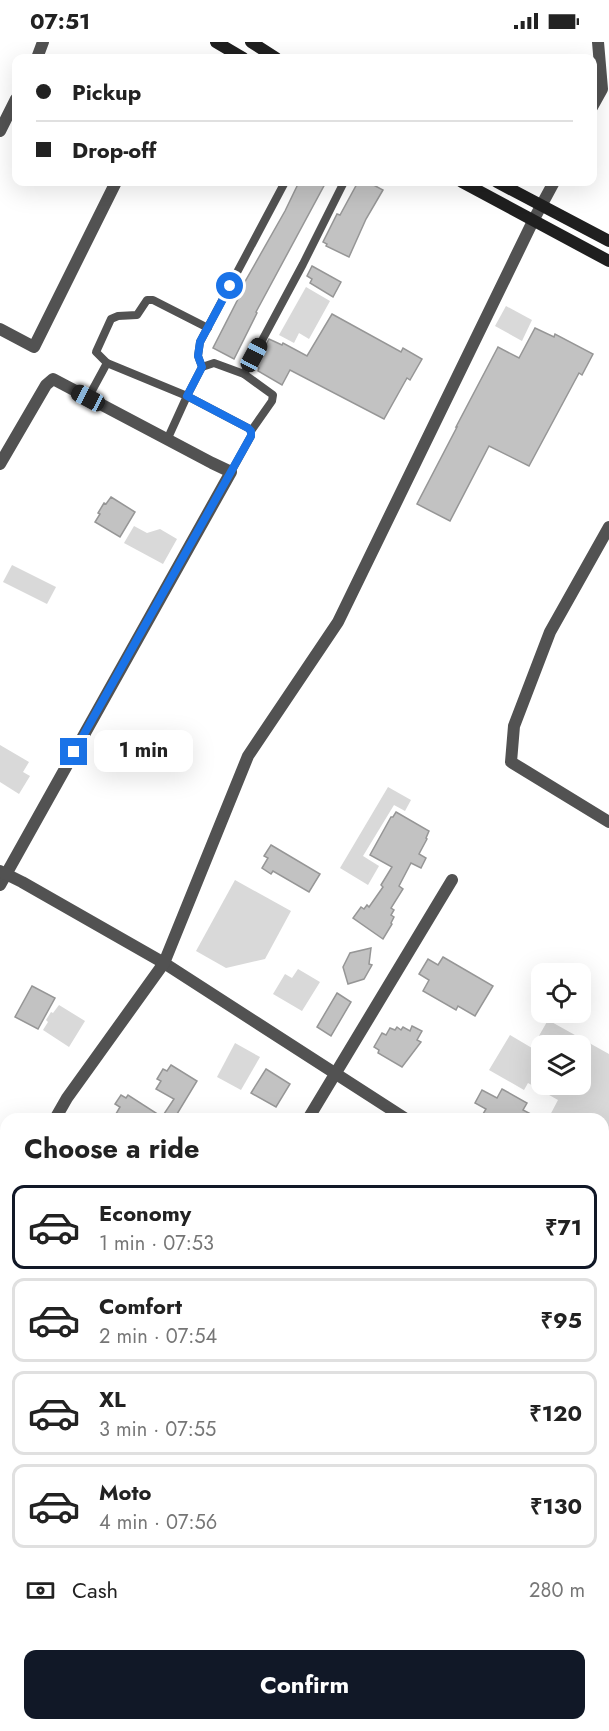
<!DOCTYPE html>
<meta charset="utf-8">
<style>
:root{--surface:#fff;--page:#f6f6f6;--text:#222;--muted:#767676;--line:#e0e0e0;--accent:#111827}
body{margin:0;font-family:Jost,sans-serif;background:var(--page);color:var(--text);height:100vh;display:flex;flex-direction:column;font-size:22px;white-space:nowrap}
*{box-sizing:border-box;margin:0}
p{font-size:20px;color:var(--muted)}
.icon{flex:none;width:33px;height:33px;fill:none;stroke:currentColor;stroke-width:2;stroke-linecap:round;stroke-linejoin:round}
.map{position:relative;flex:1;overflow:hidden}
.details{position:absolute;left:0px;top:1071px;width:609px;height:618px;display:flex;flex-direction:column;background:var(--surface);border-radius:18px 18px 0 0;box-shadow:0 6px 24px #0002}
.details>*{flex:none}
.top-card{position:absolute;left:12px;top:12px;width:585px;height:132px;border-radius:12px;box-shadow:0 6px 24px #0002;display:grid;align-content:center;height:132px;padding:0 24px;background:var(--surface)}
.controls{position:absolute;left:531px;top:921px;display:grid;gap:12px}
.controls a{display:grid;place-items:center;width:60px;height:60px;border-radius:12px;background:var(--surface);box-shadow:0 6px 24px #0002;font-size:30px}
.end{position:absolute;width:27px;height:27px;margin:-14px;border:8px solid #1a73e8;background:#fff;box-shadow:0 0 0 3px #fff}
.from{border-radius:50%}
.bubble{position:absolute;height:42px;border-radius:12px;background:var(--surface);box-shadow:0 6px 24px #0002;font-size:20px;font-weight:700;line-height:42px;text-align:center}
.car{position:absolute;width:18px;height:36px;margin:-18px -9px;border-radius:8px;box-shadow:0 0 4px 2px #0007;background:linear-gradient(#222 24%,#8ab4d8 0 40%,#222 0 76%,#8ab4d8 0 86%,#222 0)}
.top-card b{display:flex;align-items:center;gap:21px;height:57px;font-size:22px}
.top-card b+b{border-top:2px solid var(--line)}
.top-card i{width:15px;height:15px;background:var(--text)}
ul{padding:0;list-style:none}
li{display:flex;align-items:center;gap:18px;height:84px;margin:0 12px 9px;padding:0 12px;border:3px solid var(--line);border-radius:12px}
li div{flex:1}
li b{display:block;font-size:22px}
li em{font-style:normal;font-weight:700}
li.active{border-color:var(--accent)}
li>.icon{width:54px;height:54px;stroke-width:1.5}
h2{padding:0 24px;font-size:27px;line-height:72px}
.pay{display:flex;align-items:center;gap:15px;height:66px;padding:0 24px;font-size:22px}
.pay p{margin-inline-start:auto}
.action{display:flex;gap:12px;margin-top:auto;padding:12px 24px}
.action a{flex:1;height:69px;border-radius:12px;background:var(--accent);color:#fff;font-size:24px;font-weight:700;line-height:69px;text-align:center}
.status{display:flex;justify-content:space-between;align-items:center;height:42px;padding:0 30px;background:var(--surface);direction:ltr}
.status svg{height:16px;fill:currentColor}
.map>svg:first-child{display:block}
.green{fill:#d9d9d9;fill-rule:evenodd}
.building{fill:#c2c2c2;stroke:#969696;stroke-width:1.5}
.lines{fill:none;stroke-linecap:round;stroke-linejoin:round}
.lane{stroke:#525252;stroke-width:8}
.street{stroke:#525252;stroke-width:12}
.secondary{stroke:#1f1f1f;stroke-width:12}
.route{stroke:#1a73e8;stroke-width:8}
</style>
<div class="status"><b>07:51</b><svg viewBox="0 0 49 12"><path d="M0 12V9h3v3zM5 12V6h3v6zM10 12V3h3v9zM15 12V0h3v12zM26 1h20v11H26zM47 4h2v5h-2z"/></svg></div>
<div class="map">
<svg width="609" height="1689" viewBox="0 0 609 1689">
<rect width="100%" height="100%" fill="#fff"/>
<g class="green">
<polygon points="306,245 330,259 309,297 299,291 294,301 279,293"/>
<polygon points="506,264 532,278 522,299 495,284"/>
<polygon points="134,484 147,491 160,487 177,497 163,522 124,501"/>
<polygon points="12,523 56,545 47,562 3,540"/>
<polygon points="0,703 29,720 23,730 30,734 19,752 0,740"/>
<polygon points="388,745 411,758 405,769 394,763 363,814 379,824 368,843 340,826"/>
<polygon points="235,838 291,869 265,917 226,926 196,909"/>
<polygon points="298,927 320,940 302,969 273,952 285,932 292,936"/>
<polygon points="59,963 85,979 69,1005 43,988 48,980 46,978 51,970 53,971"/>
<path d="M548,978l61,34v105l-6,-3v-37h-55l10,-19 -30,-17 -4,7 -35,-20 21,-35 22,13zM542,1004h38v38h-38z"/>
<polygon points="235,1001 260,1015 241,1048 217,1035"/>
</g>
<g class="building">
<polygon points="299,140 326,140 256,270 257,271 234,317 213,306 240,253 238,252 285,169"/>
<polygon points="358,140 368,140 383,148 366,177 349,215 326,204 327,202 323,200 337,172 340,173"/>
<polygon points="312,224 341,240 333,255 310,241 312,237 307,234"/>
<polygon points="332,272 401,310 403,306 422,317 410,338 407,336 384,377 290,328 282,343 258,329 259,326 255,324 269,297 282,303 283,301 307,314"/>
<polygon points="535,286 554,295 555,292 593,312 582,333 579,331 529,424 489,404 450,479 417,462 457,385 456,385 498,305 519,316"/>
<polygon points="111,455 135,470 120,495 95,480 100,472 98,471 104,461 106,462"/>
<polygon points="396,770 429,789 426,796 427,797 419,812 426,816 421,826 411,821 399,844 403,847 391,866 394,868 391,873 394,875 391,881 392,882 383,897 353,876 361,865 364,867 367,863 369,865 383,845 381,843 392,825 370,813 391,775 393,775"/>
<polygon points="271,803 320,832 309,850 273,829 271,832 262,826 268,816 264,814"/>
<polygon points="371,906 369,922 372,923 364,937 348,942 343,925 350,911"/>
<polygon points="443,915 493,944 475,974 458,964 456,968 423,949 429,938 419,932 428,917 438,923"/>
<polygon points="32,944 55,956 38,987 15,975"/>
<polygon points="337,951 351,960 331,994 317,985"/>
<polygon points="412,984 422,989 417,998 421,1000 402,1025 378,1011 379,1008 374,1005 382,991 386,993 390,986 395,988 397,985 401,988 403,985 410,989"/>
<polygon points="171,1023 197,1039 174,1077 113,1077 120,1065 115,1062 121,1053 126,1056 128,1053 162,1075 174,1057 156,1047 161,1039 157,1037 163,1027 167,1029"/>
<polygon points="266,1027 290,1042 276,1065 251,1051"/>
<polygon points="502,1047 527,1061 523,1068 540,1077 491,1077 483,1072 486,1067 475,1061 482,1048 497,1056"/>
</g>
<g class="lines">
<g class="lane">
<polyline points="107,321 187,354 167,398"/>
<polyline points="202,325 214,321 244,332 273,353 272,359 251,389"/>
<polyline points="244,332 303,222 344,140"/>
<polyline points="88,356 107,321 96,310 111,277 118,274 137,273 147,258 153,258 208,286"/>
<polyline points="231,430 251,394 251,389 248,386 187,354 202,325 198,314 200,300 285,140"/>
</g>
<g class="street">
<polyline points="37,16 43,0"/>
<polyline points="592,65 602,47 598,0"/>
<polyline points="0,89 16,57"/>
<polyline points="0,287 34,305 116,140"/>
<polyline points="0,422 46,343 53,337 212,421 231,430 0,843"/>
<polyline points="609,485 550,590 514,684 511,720 609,780"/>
<polyline points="0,829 22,840 164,921 406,1077"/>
<polyline points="55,1077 67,1056 164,921 248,714 338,580 534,177 554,140"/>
<polyline points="308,1077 452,838"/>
<polyline points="0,1168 6,1158"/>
<polyline points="603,1186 609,1190"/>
<polyline points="603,1496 609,1486"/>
<polyline points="230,1683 242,1689"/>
<polyline points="369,1689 373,1683"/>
<polyline points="493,1689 496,1683"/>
</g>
<g class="secondary">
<polyline points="216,0 243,16"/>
<polyline points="251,0 276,16"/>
<polyline points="462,140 609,219"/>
<polyline points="497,140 609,199"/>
</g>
</g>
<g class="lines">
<polyline class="route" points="74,710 251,394 251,389 248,386 187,354 202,325 198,314 200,300 230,244"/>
</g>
</svg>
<div class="controls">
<a><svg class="icon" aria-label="locate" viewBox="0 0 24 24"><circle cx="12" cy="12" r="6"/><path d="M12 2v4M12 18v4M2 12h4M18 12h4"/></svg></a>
<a><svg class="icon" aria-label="layers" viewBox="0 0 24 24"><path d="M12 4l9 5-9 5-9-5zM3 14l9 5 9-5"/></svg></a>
</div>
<i class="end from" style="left:230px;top:244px"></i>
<i class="end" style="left:74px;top:710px"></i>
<div class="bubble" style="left:94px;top:688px;width:99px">1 min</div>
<i class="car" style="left:254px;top:313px;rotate:28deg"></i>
<i class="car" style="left:88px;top:356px;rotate:298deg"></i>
<div class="top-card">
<b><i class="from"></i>Pickup</b>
<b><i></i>Drop-off</b>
</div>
<section class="details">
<h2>Choose a ride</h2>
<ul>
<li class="active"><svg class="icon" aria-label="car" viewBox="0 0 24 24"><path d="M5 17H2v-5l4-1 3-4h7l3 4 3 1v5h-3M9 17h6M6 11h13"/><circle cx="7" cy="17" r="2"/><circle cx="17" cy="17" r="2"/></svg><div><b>Economy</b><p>1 min · 07:53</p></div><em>₹71</em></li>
<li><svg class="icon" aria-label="car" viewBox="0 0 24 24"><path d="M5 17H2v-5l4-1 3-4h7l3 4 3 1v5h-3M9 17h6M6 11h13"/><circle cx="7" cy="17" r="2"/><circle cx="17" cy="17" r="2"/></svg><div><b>Comfort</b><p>2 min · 07:54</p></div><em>₹95</em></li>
<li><svg class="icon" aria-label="car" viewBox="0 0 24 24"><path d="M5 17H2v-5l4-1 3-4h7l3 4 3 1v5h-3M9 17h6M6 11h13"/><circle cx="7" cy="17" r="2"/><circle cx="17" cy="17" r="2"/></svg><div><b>XL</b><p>3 min · 07:55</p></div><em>₹120</em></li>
<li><svg class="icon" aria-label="car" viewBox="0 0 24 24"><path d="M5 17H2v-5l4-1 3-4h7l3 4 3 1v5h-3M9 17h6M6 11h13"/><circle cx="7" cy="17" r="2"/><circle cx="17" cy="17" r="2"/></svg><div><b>Moto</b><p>4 min · 07:56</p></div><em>₹130</em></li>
</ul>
<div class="pay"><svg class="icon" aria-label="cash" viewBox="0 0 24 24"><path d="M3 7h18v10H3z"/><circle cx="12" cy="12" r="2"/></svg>Cash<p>280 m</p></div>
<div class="action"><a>Confirm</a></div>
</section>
</div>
